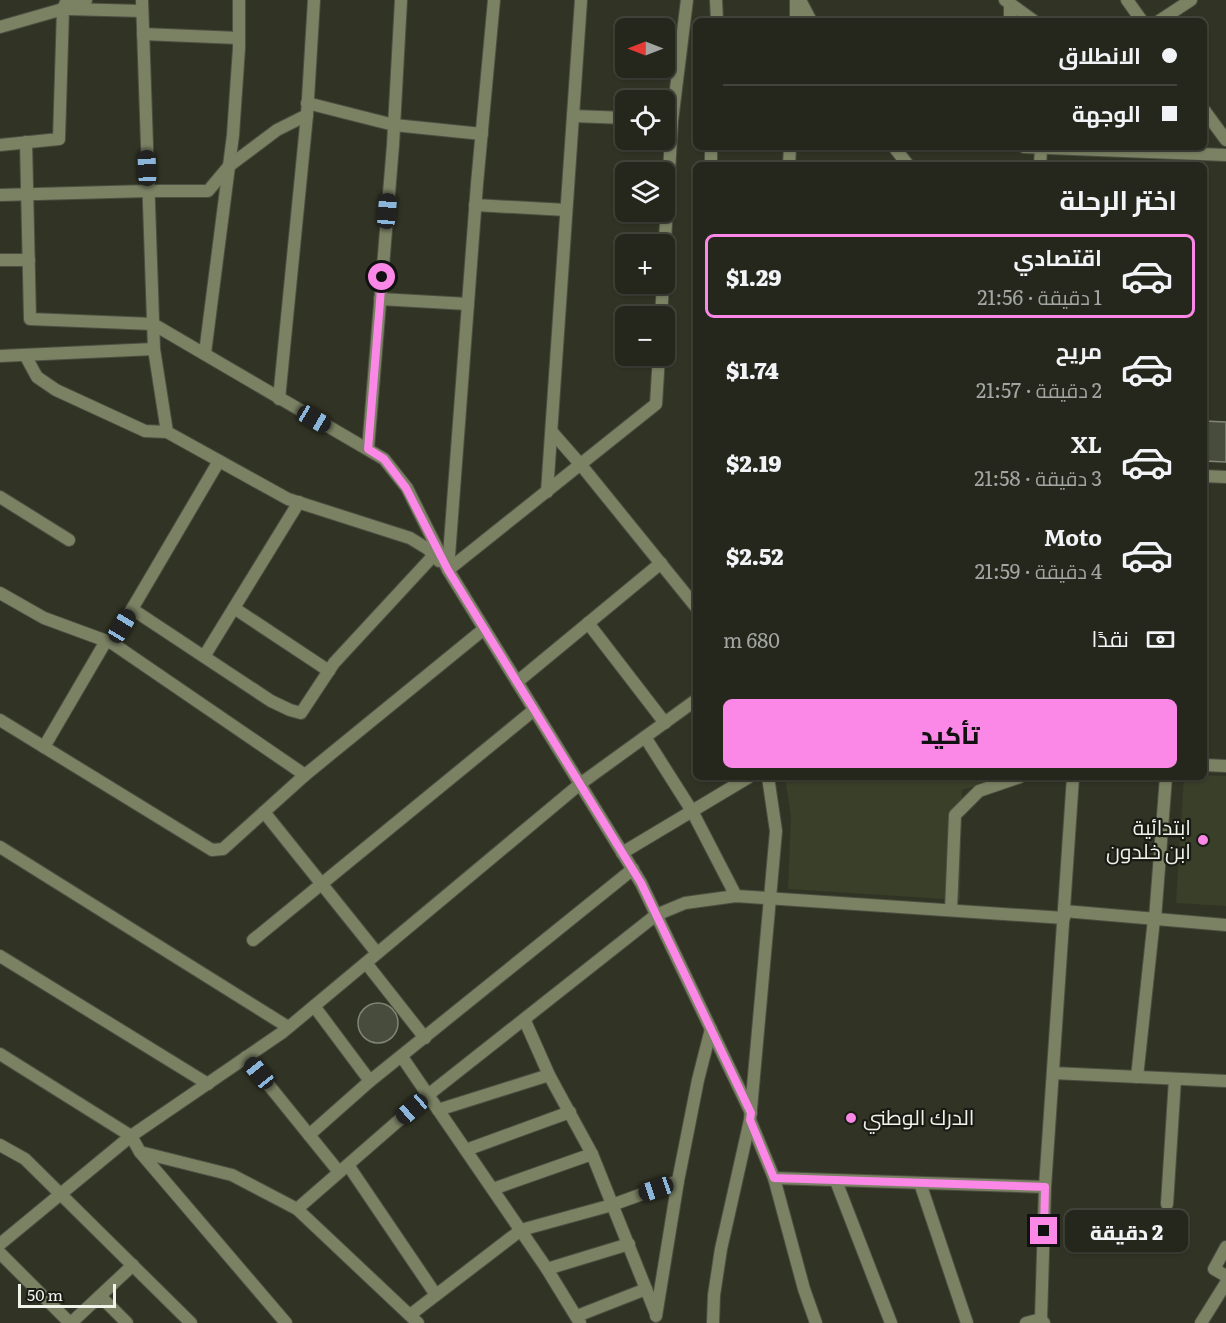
<!DOCTYPE html>
<html lang="ar">
<meta charset="utf-8">
<style>
:root{--surface:#25271c;--page:#313329;--text:#f1f3f6;--muted:#a3a5a3;--line:#42443b;--accent:#fb87e6}
body{margin:0;font-family:Literata,Cairo,serif;background:var(--page);color:var(--text);direction:rtl;height:100vh;display:flex;flex-direction:column;font-size:22px;white-space:nowrap}
*{box-sizing:border-box;margin:0}
p{font-size:20px;color:var(--muted)}
.icon{flex:none;width:33px;height:33px;fill:none;stroke:currentColor;stroke-width:2;stroke-linecap:round;stroke-linejoin:round}
.map{position:relative;flex:1;overflow:hidden;direction:ltr}
.drawer{position:absolute;left:693px;top:162px;width:514px;height:618px;display:flex;flex-direction:column;background:var(--surface);border-radius:9px;box-shadow:0 2px 4px #0004,0 0 0 2px var(--line);direction:rtl}
.drawer>*{flex:none}
.banner{position:absolute;left:693px;top:18px;width:514px;height:132px;border-radius:9px;box-shadow:0 2px 4px #0004,0 0 0 2px var(--line);direction:rtl;display:grid;align-content:center;height:132px;padding:0 30px;background:var(--surface)}
.needle{width:39px;rotate:270deg}
.tools{position:absolute;left:615px;top:18px;display:grid;gap:12px}
.tools a{display:grid;place-items:center;width:60px;height:60px;border-radius:9px;background:var(--surface);box-shadow:0 2px 4px #0004,0 0 0 2px var(--line);font-size:30px}
.scale{position:absolute;left:18px;bottom:15px;width:98px;box-sizing:border-box;padding-left:6px;border:3px solid #f0f3ea;border-top:0;font-size:16px;line-height:21px;white-space:nowrap;color:#f0f3ea;-webkit-text-stroke:4px #191b14;paint-order:stroke}
.end{position:absolute;width:27px;height:27px;margin:-14px;border:8px solid #fb87e6;background:#111;box-shadow:0 0 0 3px #111}
.from{border-radius:50%}
.bubble{position:absolute;height:42px;border-radius:9px;background:var(--surface);box-shadow:0 2px 4px #0004,0 0 0 2px var(--line);font-size:20px;font-weight:800;line-height:42px;text-align:center;direction:rtl}
.car{position:absolute;width:18px;height:36px;margin:-18px -9px;border-radius:8px;box-shadow:0 0 4px 2px #0007;background:linear-gradient(#222 24%,#8ab4d8 0 40%,#222 0 76%,#8ab4d8 0 86%,#222 0)}
.banner b{display:flex;align-items:center;gap:21px;height:57px;font-size:22px}
.banner b+b{border-top:2px solid var(--line)}
.banner i{width:15px;height:15px;background:var(--text)}
ul{padding:0;list-style:none}
li{display:flex;align-items:center;gap:18px;height:84px;margin:0 12px 9px;padding:0 18px;border:3px solid transparent;border-radius:9px}
li div{flex:1}
li b{display:block;font-size:22px}
li em{font-style:normal;font-weight:800}
li.selected{border-color:var(--accent)}
li>.icon{width:54px;height:54px;stroke-width:1.5}
h2{padding:0 30px;font-size:27px;line-height:72px}
.pay{display:flex;align-items:center;gap:15px;height:66px;padding:0 30px;font-size:22px}
.pay p{margin-inline-start:auto}
.button{display:flex;gap:12px;margin-top:auto;padding:12px 30px}
.button a{flex:1;height:69px;border-radius:9px;background:var(--accent);color:#111;font-size:24px;font-weight:800;line-height:69px;text-align:center}
.map>svg:first-child{display:block}
.built{fill:#393f29}
.building{fill:#474c3c;stroke:#828675;stroke-width:1.5}
.lines{fill:none;stroke-linecap:round;stroke-linejoin:round}
.street-casing{stroke:#4c4f41;stroke-width:14}
.street{stroke:#7b8264;stroke-width:12}
.route{stroke:#fb87e6;stroke-width:8}
.poi-dot{fill:#fb87e6;stroke:#191b14;stroke-width:2}
.labels{text-anchor:middle;stroke-width:4.5;stroke-linejoin:round;paint-order:stroke}
.poi-label{font-size:21px;fill:#f0f3ea;stroke:#191b14;text-anchor:end}
</style>
<div class="map">
<svg width="1226" height="1323" viewBox="0 0 1226 1323">
<rect width="100%" height="100%" fill="#313425"/>
<g class="built">
<polygon points="1205,775 1226,776 1226,906 1176,903 1184,777 1204,777"/>
<polygon points="785,777 1005,777 962,790 960,900 788,889 791,817"/>
</g>
<g class="building">
<polygon points="1204,421 1226,422 1226,462 1204,461"/>
<circle cx="378" cy="1023" r="20"/>
</g>
<g class="lines">
<defs>
<g id="street">
<polyline points="142,0 154,349 167,432 288,499 410,538 428,549 439,561"/>
<polyline points="716,0 717,21"/>
<polyline points="800,0 811,21"/>
<polyline points="1005,0 1034,21"/>
<polyline points="1127,0 1142,21"/>
<polyline points="1010,5 1010,21"/>
<polyline points="68,9 142,11"/>
<polyline points="796,21 796,0"/>
<polyline points="1159,21 1191,0"/>
<polyline points="0,27 63,9 86,0"/>
<polyline points="143,34 238,38"/>
<polyline points="307,103 394,125 482,134"/>
<polyline points="1204,110 1226,140"/>
<polyline points="573,116 626,118"/>
<polyline points="26,142 30,319 153,324 384,459 407,488 448,570 641,883 751,1113"/>
<polyline points="0,145 59,139 63,9 67,0"/>
<polyline points="894,147 908,165"/>
<polyline points="1024,147 1226,155"/>
<polyline points="711,165 711,147"/>
<polyline points="789,165 790,147"/>
<polyline points="1040,165 1041,149"/>
<polyline points="0,195 148,191 208,191 229,166 277,130 307,115"/>
<polyline points="475,205 566,210"/>
<polyline points="664,257 672,121 687,0"/>
<polyline points="0,260 29,260"/>
<polyline points="380,299 468,304"/>
<polyline points="661,316 663,284"/>
<polyline points="205,353 233,135 239,48 239,0"/>
<polyline points="25,355 37,377 56,390 145,431 167,432"/>
<polyline points="0,356 154,349"/>
<polyline points="279,399 307,115 314,0"/>
<polyline points="552,432 581,465 696,607"/>
<polyline points="368,449 393,145 401,0"/>
<polyline points="1204,476 1226,477"/>
<polyline points="547,492 581,0"/>
<polyline points="0,497 69,540"/>
<polyline points="448,569 477,184 494,0"/>
<polyline points="448,570 656,404 659,356"/>
<polyline points="0,593 44,618 112,643 305,775"/>
<polyline points="234,608 329,671"/>
<polyline points="132,609 271,701 290,710 301,713 334,663 434,555"/>
<polyline points="588,623 665,723"/>
<polyline points="112,643 219,461"/>
<polyline points="205,655 299,502"/>
<polyline points="517,682 661,563"/>
<polyline points="0,720 212,850 223,849 305,775 484,629"/>
<polyline points="645,737 692,811 736,896"/>
<polyline points="44,747 106,641"/>
<polyline points="1204,765 1226,766"/>
<polyline points="264,812 377,953"/>
<polyline points="0,847 288,1027"/>
<polyline points="622,853 749,777"/>
<polyline points="951,910 955,815 979,791 1020,777"/>
<polyline points="1064,911 1226,925"/>
<polyline points="1155,919 1166,777"/>
<polyline points="253,940 534,710"/>
<polyline points="0,956 208,1084"/>
<polyline points="366,963 425,1038"/>
<polyline points="314,1006 370,1081"/>
<polyline points="525,1021 549,1075 592,1154 656,1314"/>
<polyline points="0,1054 131,1136 140,1152 232,1175 297,1209 418,1323"/>
<polyline points="246,1057 339,1172"/>
<polyline points="402,1057 547,1269 580,1323"/>
<polyline points="1053,1073 1226,1081"/>
<polyline points="1137,1077 1154,919"/>
<polyline points="438,1110 549,1075"/>
<polyline points="750,1120 774,1178 804,1289 816,1323"/>
<polyline points="309,1135 370,1081 633,869"/>
<polyline points="0,1145 25,1159 191,1323"/>
<polyline points="466,1150 570,1112"/>
<polyline points="140,1152 286,1323"/>
<polyline points="348,1165 436,1295"/>
<polyline points="774,1178 1045,1187"/>
<polyline points="678,1181 698,1080 711,1029"/>
<polyline points="836,1181 891,1323"/>
<polyline points="920,1183 967,1323"/>
<polyline points="493,1189 592,1154"/>
<polyline points="1167,1204 1175,1079"/>
<polyline points="297,1209 428,1095 656,915 685,903 736,896 1064,918"/>
<polyline points="0,1244 131,1136 283,1032 580,784 696,700"/>
<polyline points="1226,1247 1214,1269 1226,1276"/>
<polyline points="0,1253 70,1323"/>
<polyline points="547,1269 629,1244"/>
<polyline points="100,1296 127,1323"/>
<polyline points="410,1315 521,1230 612,1205 678,1181 656,1316"/>
<polyline points="577,1316 646,1289"/>
<polyline points="71,1323 133,1265"/>
<polyline points="713,1323 714,1295 721,1249 750,1120 776,831 768,777"/>
<polyline points="1026,1323 1041,1319"/>
<polyline points="1044,1323 1041,1319 1045,1187 1073,777"/>
<polyline points="1201,1323 1226,1283"/>
</g>
</defs>
<use href="#street" class="street-casing"/>
<use href="#street" class="street"/>
</g>
<g class="lines">
<polyline class="route" points="382,277 368,449 384,459 406,488 448,570 641,883 751,1113 750,1120 774,1178 1045,1187 1044,1231"/>
</g>
<g class="poi-dot">
<circle cx="1203" cy="840" r="6"/>
<circle cx="851" cy="1118" r="6"/>
</g>
<g class="labels">
<g class="poi-label">
<text x="1191" y="835">ابتدائية<tspan x="1191" dy="24">ابن خلدون</tspan></text>
<text x="863" y="1125" text-anchor="start">الدرك الوطني</text>
</g>
</g>
</svg>
<div class="tools">
<a><svg class="needle" viewBox="-14 -14 28 28"><path d="M0-13l5 13h-10z" fill="#e53935"/><path d="M0 13l5-13h-10z" fill="#a3a5a3"/></svg></a>
<a><svg class="icon" aria-label="locate" viewBox="0 0 24 24"><circle cx="12" cy="12" r="6"/><path d="M12 2v4M12 18v4M2 12h4M18 12h4"/></svg></a>
<a><svg class="icon" aria-label="layers" viewBox="0 0 24 24"><path d="M12 4l9 5-9 5-9-5zM3 14l9 5 9-5"/></svg></a>
<a>+</a>
<a>−</a>
</div>
<div class="scale">50 m</div>
<i class="end from" style="left:382px;top:277px"></i>
<i class="end" style="left:1044px;top:1231px"></i>
<div class="bubble" style="left:1065px;top:1210px;width:123px">2 دقيقة</div>
<i class="car" style="left:147px;top:168px;rotate:358deg"></i>
<i class="car" style="left:387px;top:211px;rotate:5deg"></i>
<i class="car" style="left:314px;top:419px;rotate:120deg"></i>
<i class="car" style="left:122px;top:626px;rotate:31deg"></i>
<i class="car" style="left:259px;top:1073px;rotate:321deg"></i>
<i class="car" style="left:412px;top:1109px;rotate:229deg"></i>
<i class="car" style="left:656px;top:1189px;rotate:251deg"></i>
<div class="banner">
<b><i class="from"></i>الانطلاق</b>
<b><i></i>الوجهة</b>
</div>
<section class="drawer">
<h2>اختر الرحلة</h2>
<ul>
<li class="selected"><svg class="icon" aria-label="car" viewBox="0 0 24 24"><path d="M5 17H2v-5l4-1 3-4h7l3 4 3 1v5h-3M9 17h6M6 11h13"/><circle cx="7" cy="17" r="2"/><circle cx="17" cy="17" r="2"/></svg><div><b>اقتصادي</b><p>1 دقيقة · 21:56</p></div><em>$1.29</em></li>
<li><svg class="icon" aria-label="car" viewBox="0 0 24 24"><path d="M5 17H2v-5l4-1 3-4h7l3 4 3 1v5h-3M9 17h6M6 11h13"/><circle cx="7" cy="17" r="2"/><circle cx="17" cy="17" r="2"/></svg><div><b>مريح</b><p>2 دقيقة · 21:57</p></div><em>$1.74</em></li>
<li><svg class="icon" aria-label="car" viewBox="0 0 24 24"><path d="M5 17H2v-5l4-1 3-4h7l3 4 3 1v5h-3M9 17h6M6 11h13"/><circle cx="7" cy="17" r="2"/><circle cx="17" cy="17" r="2"/></svg><div><b>XL</b><p>3 دقيقة · 21:58</p></div><em>$2.19</em></li>
<li><svg class="icon" aria-label="car" viewBox="0 0 24 24"><path d="M5 17H2v-5l4-1 3-4h7l3 4 3 1v5h-3M9 17h6M6 11h13"/><circle cx="7" cy="17" r="2"/><circle cx="17" cy="17" r="2"/></svg><div><b>Moto</b><p>4 دقيقة · 21:59</p></div><em>$2.52</em></li>
</ul>
<div class="pay"><svg class="icon" aria-label="cash" viewBox="0 0 24 24"><path d="M3 7h18v10H3z"/><circle cx="12" cy="12" r="2"/></svg>نقدًا<p>680 m</p></div>
<div class="button"><a>تأكيد</a></div>
</section>
</div>
